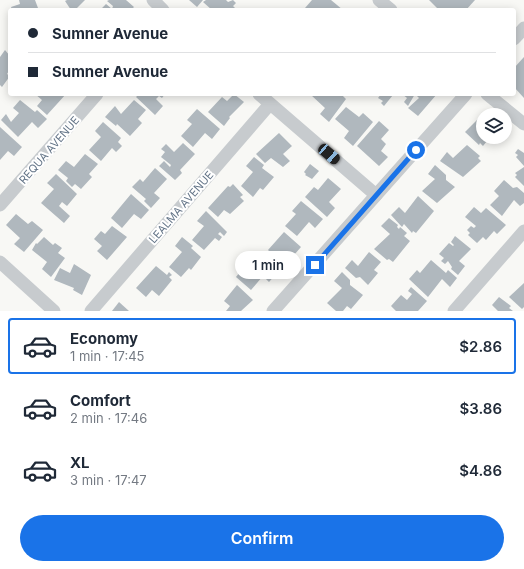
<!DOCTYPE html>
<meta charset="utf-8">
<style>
:root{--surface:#fff;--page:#f6f6f7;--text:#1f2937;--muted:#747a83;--line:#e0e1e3;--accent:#1a73e8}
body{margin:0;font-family:Inter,sans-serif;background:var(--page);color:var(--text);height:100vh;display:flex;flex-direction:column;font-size:15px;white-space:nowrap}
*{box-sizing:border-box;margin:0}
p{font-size:13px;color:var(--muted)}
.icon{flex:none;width:22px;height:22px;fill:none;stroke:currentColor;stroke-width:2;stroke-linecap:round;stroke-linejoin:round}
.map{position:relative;height:311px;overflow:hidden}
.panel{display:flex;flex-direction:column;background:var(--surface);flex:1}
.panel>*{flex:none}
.guide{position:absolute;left:8px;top:8px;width:508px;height:88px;border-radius:4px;box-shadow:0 2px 10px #0003;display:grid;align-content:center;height:88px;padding:0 20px;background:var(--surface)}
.tools{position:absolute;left:476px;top:108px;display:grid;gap:8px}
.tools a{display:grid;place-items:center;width:36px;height:36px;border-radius:50%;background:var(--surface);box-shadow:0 2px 10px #0003;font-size:20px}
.end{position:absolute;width:18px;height:18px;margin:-9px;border:5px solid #1a73e8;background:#fff;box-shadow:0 0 0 2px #fff}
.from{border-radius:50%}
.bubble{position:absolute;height:28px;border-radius:14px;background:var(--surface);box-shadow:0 2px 10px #0003;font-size:13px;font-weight:600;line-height:28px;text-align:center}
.car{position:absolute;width:12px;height:24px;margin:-12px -6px;border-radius:5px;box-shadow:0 0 3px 1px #0007;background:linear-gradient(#222 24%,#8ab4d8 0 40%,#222 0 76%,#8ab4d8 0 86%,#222 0)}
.guide b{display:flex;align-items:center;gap:14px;height:38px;font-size:15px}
.guide b+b{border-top:1px solid var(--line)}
.guide i{width:10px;height:10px;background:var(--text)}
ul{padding:7px 0 0;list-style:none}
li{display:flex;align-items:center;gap:12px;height:56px;margin:0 8px 6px;padding:0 12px;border:2px solid transparent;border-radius:4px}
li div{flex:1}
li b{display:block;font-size:15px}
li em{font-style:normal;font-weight:600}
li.on{border-color:var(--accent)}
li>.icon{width:36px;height:36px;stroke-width:1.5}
.button{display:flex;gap:8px;margin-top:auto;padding:8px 20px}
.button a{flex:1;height:46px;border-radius:24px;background:var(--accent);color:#fff;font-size:16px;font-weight:600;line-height:46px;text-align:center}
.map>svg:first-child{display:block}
.building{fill:#b0b8be}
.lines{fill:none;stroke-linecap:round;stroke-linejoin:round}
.minor{stroke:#c7cbce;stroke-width:13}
.route{stroke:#1a73e8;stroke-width:5}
.labels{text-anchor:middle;stroke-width:4;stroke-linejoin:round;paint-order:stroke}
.street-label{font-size:11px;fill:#647588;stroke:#fff}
</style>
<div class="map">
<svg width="524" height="311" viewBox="0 0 524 311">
<rect width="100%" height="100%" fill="#f8f8f5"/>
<g class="building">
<polygon points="19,0 35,0 38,8 32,10 12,10 11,7 20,4"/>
<polygon points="67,0 85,0 75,10 71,10 65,1"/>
<polygon points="109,0 126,0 134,7 131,10 100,10 106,4 112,9 113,6 107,1"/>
<polygon points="189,0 203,0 197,7"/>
<polygon points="206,0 226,0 228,2 233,0 236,3 233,6 237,10 212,10 203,2"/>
<polygon points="312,0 331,0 343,10 308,10 305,8"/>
<polygon points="429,0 475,0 466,10 439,10"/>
<polygon points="5,50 10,56 10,69 7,74 10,76 2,87 0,85 0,57"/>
<polygon points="524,57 524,98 514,87 514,68"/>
<polygon points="35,94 66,94 47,115 37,106 42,100"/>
<polygon points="139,94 165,94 162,98 159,96 156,99 163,106 155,115 136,97"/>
<polygon points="234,94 244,102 229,117 230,118 224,126 208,112 222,97 227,101"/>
<polygon points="312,94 341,94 346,99 329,122 320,114 325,108 311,95"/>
<polygon points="381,94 393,95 384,106 381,103 383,101 378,98"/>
<polygon points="402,94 437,94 418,116 408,108 419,98 415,94 408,106 404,102 407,98"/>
<polygon points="20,100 35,112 37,110 47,119 38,128 32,122 18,137 1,120 6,114 11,122 19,113 13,108"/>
<polygon points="134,100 146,110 138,119 142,123 130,136 117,124 116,126 105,117 115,106 121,114"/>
<polygon points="346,107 359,117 363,113 373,122 353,146 344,138 349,131 335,119"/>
<polygon points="197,109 220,129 212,139 205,133 193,147 181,136 192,124 187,120"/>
<polygon points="482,115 483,137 485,137 484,138 487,141 483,146 480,143 479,145 465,132"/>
<polygon points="379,121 389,130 381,139 386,144 381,151 388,157 379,166 357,146"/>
<polygon points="103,122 121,138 118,142 122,146 116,152 112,148 101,161 89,150 101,137 95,131"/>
<polygon points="0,127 22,147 14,156 8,151 0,160"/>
<polygon points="279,133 292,146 283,154 290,161 283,167 271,158 265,163 256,154"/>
<polygon points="183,143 195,154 180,170 182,173 175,180 159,166 164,161 170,167 171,165 161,157 165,152 161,149 166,144 174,152"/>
<polygon points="467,145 480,156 478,158 481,161 463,177 440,161 447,152 453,158"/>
<polygon points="518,149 524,153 524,166 516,157 518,155 515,153"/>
<polygon points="85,154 98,164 89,174 92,177 81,189 75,184 72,187 66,181 68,178 58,170 66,161 74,167"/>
<polygon points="254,157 264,165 262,168 274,177 263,190 260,188 253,197 241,186 253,172 246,166"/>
<polygon points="310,164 319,171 312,179 305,175 306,174 304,172"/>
<polygon points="435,165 446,175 446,180 455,187 437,203 422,191 435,179 428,174"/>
<polygon points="524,167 524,186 515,177 517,175 515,173"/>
<polygon points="155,168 167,179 154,193 160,198 151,208 144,201 146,199 132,187 140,179 143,182"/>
<polygon points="56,174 77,194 67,206 62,202 59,206 70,216 64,223 41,203 54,189 47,183"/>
<polygon points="328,178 341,189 329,202 335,208 327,217 305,197 314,187 318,190"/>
<polygon points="504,180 513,188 517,187 524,193 524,203 520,206 514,200 502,216 490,205 499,196 494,191"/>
<polygon points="233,184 243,195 240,197 244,201 230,214 224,210 218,217 208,208 228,186 230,187"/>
<polygon points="131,194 149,210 141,219 134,214 122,228 111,218"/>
<polygon points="418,196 434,211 416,233 413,231 412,233 404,224 402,227 391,215 399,207 405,213"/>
<polygon points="301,201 323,219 315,228 309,222 297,236 285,226 296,214 292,211"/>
<polygon points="474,207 481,213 486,208 506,225 497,234 494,231 486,240 483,237 477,243 468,235 470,233 467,230 471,226 474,228 476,226 465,217"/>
<polygon points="206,211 227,232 224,236 220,232 218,234 222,237 219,241 215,238 204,250 192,240 204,226 197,221"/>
<polygon points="16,214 28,224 32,221 43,230 24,252 14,244 20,238 6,225"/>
<polygon points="389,218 398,225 397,227 399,229 400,227 407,233 404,236 410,241 393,262 389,259 387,260 374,249 390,234 381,226"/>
<polygon points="112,226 127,237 107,260 97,251 102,246 94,239 101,231 105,234"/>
<polygon points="284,232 301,247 281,270 268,259 272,254 268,250"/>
<polygon points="455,236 471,249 459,261 465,266 458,275 451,269 452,267 448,261 445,264 441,261 444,258 439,254 449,243 453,246 454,245 451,242"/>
<polygon points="44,237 53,245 55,243 62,248 58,253 65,258 51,277 42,269 47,262 32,250 36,243 37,244"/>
<polygon points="182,237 193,246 191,248 201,257 191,270 189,268 181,277 169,267 182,252 175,246"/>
<polygon points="369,252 381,262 374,270 378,273 368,285 360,277 356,278 345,268 352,260 358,266"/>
<polygon points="255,253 278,272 269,282 263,276 251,290 236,277"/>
<polygon points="431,260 446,273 448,270 457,278 450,287 442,279 428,297 409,279 417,270 420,273"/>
<polygon points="74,264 91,275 82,295 73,290 74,288 54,280 60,268 70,273"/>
<polygon points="156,266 167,275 169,272 172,275 169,277 172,280 159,296 152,290 146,297 136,288"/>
<polygon points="342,272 350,280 350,285 363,295 351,309 347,306 343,311 336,311 327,303 342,288 334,281"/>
<polygon points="524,283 524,307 522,309 509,297"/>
<polygon points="237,285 253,300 241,311 226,311 230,306 224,301"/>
<polygon points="411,287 427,301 418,311 396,311 391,306 401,295 407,300 412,294 408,291"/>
<polygon points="499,297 511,306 509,308 513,311 498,311 492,305"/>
<polygon points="119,302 129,311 112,311"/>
</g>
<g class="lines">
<g class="minor">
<polyline points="153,0 163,10"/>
<polyline points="379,0 391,10"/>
<polyline points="514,39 524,28"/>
<polyline points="259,94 376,195"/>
<polyline points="487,94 524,124"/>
<polyline points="0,205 97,94"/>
<polyline points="0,262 54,311"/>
<polyline points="91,311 270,104"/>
<polyline points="273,311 466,94"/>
<polyline points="454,311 524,231"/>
</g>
</g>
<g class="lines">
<polyline class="route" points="315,265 416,150"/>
</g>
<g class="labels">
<g class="street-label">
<text transform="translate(49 150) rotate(-49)" y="4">REQUA AVENUE</text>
<text transform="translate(181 207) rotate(-49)" y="4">LEALMA AVENUE</text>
</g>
</g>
</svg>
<div class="tools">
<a><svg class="icon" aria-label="layers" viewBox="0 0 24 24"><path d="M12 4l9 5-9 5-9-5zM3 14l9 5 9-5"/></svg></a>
</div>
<i class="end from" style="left:416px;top:150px"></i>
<i class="end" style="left:315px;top:265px"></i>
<div class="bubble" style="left:235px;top:251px;width:66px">1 min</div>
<i class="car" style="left:329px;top:154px;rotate:131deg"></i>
<div class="guide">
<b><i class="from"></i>Sumner Avenue</b>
<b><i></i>Sumner Avenue</b>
</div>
</div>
<section class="panel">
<ul>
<li class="on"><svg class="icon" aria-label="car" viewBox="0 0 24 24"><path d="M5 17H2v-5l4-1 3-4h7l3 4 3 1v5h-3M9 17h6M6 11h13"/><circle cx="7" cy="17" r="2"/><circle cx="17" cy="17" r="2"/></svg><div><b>Economy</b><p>1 min · 17:45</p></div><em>$2.86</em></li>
<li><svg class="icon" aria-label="car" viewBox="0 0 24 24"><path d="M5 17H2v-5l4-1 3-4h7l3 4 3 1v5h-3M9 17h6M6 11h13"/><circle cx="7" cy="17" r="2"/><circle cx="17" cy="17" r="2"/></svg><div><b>Comfort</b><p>2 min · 17:46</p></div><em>$3.86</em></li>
<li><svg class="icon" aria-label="car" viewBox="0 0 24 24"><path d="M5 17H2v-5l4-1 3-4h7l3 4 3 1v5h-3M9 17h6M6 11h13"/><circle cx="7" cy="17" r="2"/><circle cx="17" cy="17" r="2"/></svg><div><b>XL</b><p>3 min · 17:47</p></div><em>$4.86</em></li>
</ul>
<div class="button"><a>Confirm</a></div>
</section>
